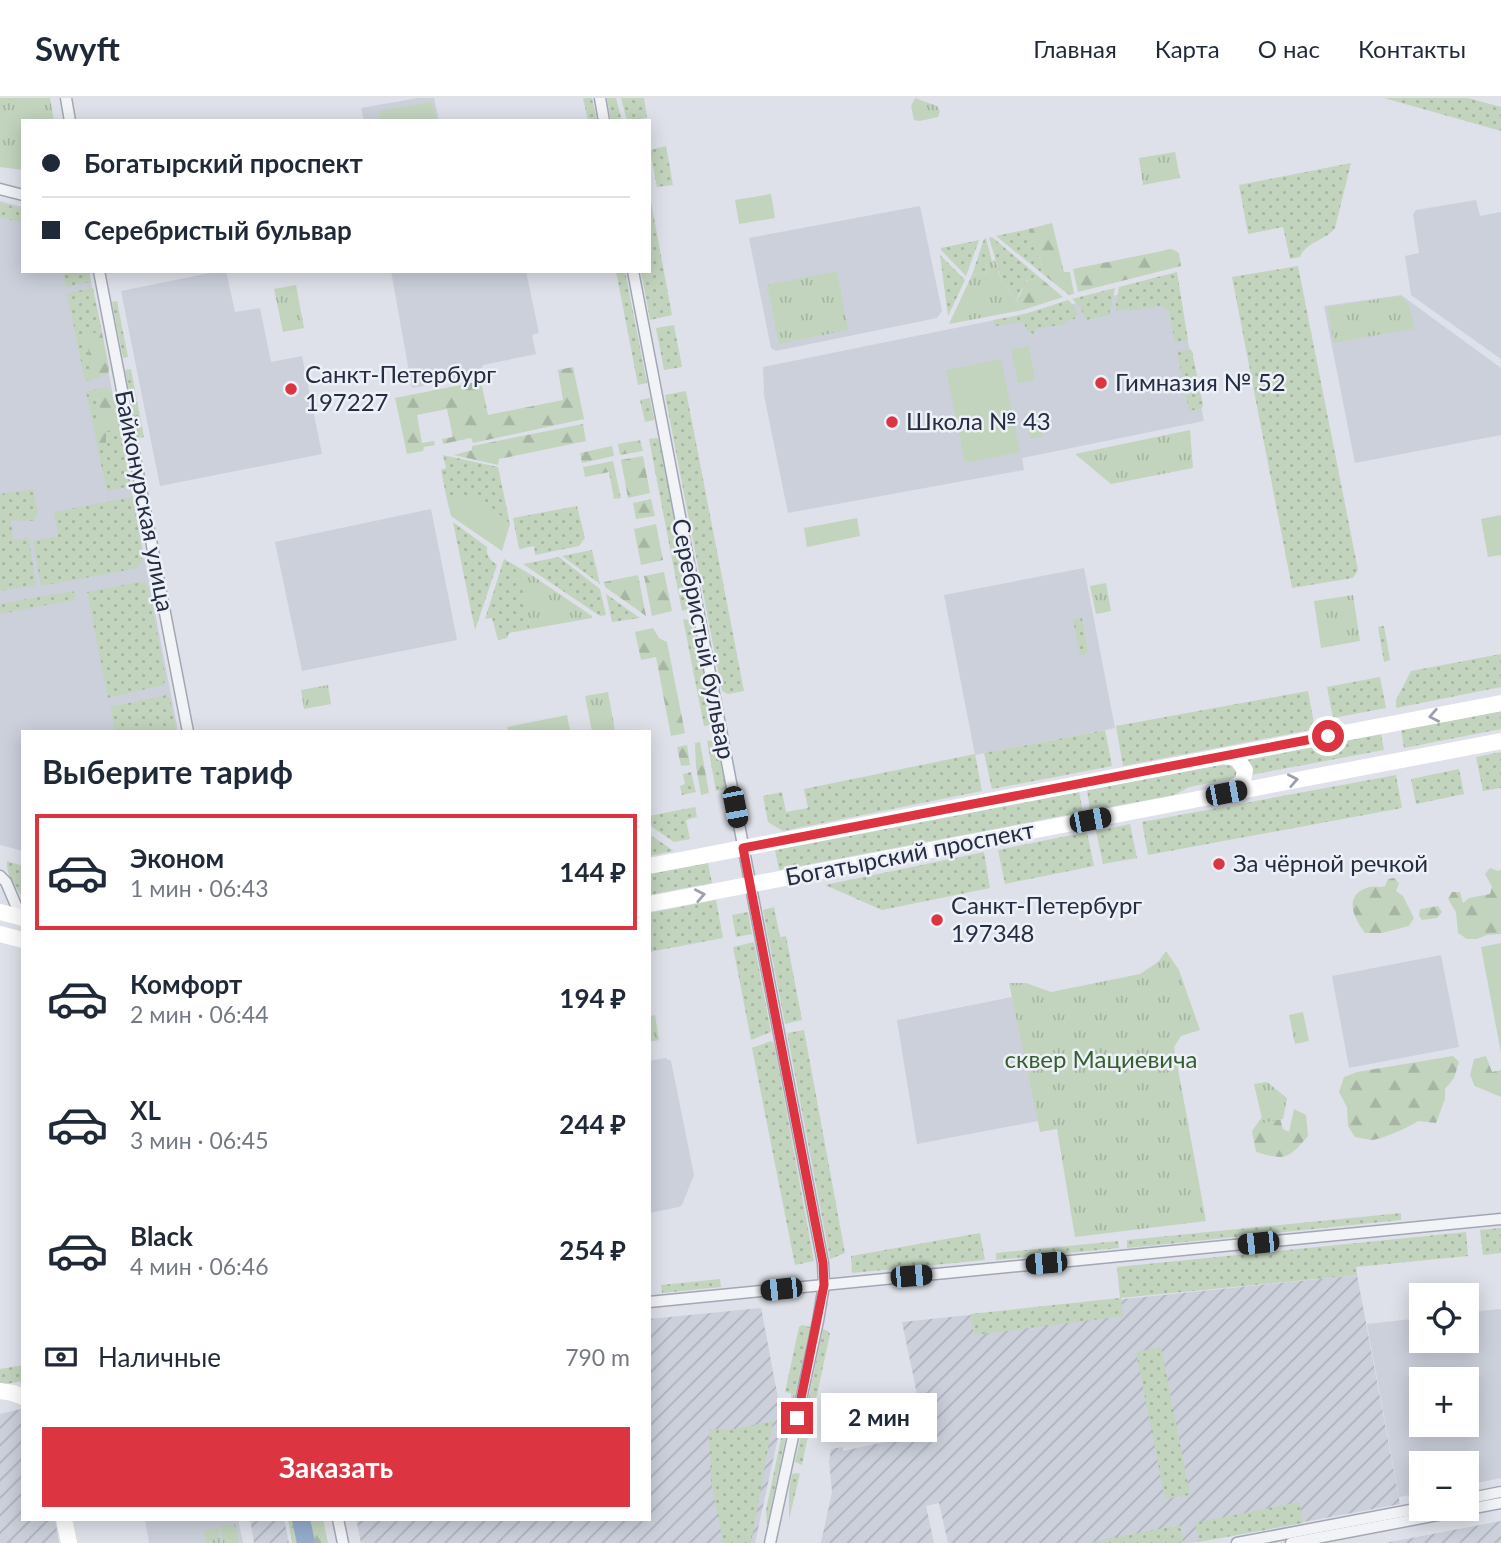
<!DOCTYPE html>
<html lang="ru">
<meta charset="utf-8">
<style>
:root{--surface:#fff;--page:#f6f6f7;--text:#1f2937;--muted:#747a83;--line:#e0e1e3;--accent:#dd3441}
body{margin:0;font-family:Lato,sans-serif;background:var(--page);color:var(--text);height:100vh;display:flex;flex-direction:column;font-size:26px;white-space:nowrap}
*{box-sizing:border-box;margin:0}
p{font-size:23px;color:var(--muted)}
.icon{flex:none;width:38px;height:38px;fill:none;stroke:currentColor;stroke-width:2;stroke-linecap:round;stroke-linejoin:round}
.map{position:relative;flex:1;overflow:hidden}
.panel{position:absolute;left:21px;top:632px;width:630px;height:791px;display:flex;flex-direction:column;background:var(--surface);border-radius:0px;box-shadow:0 4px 18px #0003}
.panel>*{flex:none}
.hud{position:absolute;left:21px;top:21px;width:630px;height:154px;border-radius:0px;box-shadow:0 4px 18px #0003;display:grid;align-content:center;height:154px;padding:0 21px;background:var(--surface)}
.controls{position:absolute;left:1409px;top:1185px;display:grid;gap:14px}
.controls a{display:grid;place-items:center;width:70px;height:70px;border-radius:0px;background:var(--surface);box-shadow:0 4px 18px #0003;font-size:35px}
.end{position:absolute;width:32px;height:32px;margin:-16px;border:9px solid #dd3441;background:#fff;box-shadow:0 0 0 4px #fff}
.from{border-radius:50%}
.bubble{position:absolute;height:49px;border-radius:0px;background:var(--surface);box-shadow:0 4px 18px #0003;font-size:23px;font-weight:700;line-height:49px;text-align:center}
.car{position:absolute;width:21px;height:42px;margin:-21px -10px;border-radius:9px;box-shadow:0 0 5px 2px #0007;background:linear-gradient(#222 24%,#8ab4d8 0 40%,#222 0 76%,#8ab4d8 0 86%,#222 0)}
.hud b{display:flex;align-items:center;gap:24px;height:66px;font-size:26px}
.hud b+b{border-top:2px solid var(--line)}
.hud i{width:18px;height:18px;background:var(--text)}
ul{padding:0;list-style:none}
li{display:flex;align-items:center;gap:21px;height:116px;margin:0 14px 10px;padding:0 7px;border:4px solid transparent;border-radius:0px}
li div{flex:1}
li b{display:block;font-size:26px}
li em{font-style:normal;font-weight:700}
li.current{border-color:var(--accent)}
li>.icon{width:63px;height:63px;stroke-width:1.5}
h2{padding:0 21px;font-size:32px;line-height:84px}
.pay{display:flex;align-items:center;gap:18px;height:77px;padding:0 21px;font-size:26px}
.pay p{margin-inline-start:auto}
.button{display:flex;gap:14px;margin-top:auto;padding:14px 21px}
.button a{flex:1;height:80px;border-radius:0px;background:var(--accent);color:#fff;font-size:28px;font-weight:700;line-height:80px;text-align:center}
header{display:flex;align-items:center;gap:42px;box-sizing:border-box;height:98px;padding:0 35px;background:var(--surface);border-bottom:2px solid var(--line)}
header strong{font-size:33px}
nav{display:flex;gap:38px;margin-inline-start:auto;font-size:24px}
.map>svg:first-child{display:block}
.built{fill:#cbd0db;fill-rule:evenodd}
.industrial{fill:url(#industrial-furrows)}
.grass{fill:url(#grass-dots)}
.forest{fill:url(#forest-firs)}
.park{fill:url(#park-tufts)}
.pitch{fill:#c2d4be}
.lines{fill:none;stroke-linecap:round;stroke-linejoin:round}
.river{stroke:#94acce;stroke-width:18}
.street-casing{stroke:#a3a7b4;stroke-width:13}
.street{stroke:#f1f3f7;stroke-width:10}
.secondary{stroke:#fff;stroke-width:16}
.oneway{stroke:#9da0aa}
.route{stroke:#dd3441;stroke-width:9}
.poi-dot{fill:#dd3441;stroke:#edf0f6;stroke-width:2.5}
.labels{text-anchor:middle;stroke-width:5;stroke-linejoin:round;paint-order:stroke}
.poi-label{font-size:24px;fill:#252d42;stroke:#edf0f6;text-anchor:start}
.street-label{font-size:24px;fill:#252d42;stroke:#edf0f6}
.park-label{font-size:24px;fill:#365f31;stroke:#edf0f6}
</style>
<header>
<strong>Swyft</strong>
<nav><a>Главная</a><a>Карта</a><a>О нас</a><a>Контакты</a></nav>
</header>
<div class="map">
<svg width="1501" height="1445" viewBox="0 0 1501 1445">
<defs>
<pattern id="industrial-furrows" width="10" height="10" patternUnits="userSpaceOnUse" patternTransform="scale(1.75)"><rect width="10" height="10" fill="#cbd0db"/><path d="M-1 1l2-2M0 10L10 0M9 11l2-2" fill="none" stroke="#aeb3bd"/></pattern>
<pattern id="grass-dots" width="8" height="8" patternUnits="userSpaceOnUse" patternTransform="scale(1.75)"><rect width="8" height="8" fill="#c2d4be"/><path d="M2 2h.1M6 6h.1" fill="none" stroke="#a7b6a4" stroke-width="1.8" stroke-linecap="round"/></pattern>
<pattern id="forest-firs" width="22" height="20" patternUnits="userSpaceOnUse" patternTransform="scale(1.75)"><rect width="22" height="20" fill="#c2d4be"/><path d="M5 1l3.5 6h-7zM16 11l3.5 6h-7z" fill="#a7b6a4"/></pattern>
<pattern id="park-tufts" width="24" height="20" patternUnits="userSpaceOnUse" patternTransform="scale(1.75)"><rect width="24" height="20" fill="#c2d4be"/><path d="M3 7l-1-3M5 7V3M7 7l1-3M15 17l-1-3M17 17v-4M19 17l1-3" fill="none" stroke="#a7b6a4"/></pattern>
</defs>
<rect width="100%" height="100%" fill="#dee1e9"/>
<g class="built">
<polygon points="418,0 434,0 439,23 364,23 361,10"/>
<polygon points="1476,102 1480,118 1501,114 1501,261 1411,197 1405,158 1419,155 1413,116 1416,112"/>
<polygon points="0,103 23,109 23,173 89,173 178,633 23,634 23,753 0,747"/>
<polygon points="920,108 942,213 937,220 776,253 771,250 749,140"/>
<polygon points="220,173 226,173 235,214 260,210 271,264 302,258 322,356 160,388 121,193"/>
<polygon points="391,173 526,173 539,235 532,237 536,256 483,267 477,278 412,290"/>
<polygon points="1176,185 1204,323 1022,360 1024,372 788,415 764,297 763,269"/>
<polygon points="1401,197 1501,270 1501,337 1355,365 1324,208"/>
<polygon points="431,411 457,542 302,573 275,444"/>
<polygon points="1084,470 1115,630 975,657 944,497"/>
<polygon points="1441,857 1459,949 1349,970 1332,878"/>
<polygon points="1012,899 1038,1023 917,1046 897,922"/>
<polygon points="665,960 671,963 694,1077 682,1107 679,1109 649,1115 649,963"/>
<path d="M1501,1211v169l-34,7 -1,-22h-45v30l-22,4 -32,-173 54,-6v22h45l1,-28zM1421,1281h45v45h-45z"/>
<polygon points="145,1421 238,1421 243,1445 149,1445"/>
</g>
<g class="industrial">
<polygon points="1357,1177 1400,1406 1191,1445 948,1445 939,1405 926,1408 934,1445 821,1445 832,1394 829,1364 831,1351 843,1349 843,1353 925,1335 902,1224"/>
<polygon points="761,1210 782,1321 755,1445 361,1445 356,1421 649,1421 649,1221"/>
<polygon points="21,1311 23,1421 55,1421 59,1445 0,1445 0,1316"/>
<polygon points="250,1421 284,1421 289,1445 254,1445"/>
<polygon points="1501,1423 1501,1445 1385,1445"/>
</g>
<g class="grass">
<polygon points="583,0 592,0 597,23 588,23"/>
<polygon points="607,0 616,0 622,23 611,23"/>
<polygon points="621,0 644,0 647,20 627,23"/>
<polygon points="1384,0 1468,0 1501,9 1501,33"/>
<polygon points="666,48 673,87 657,89 650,52"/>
<path d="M1351,65l-16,65c-10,13 -28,13 -35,29l-10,2 -7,-32 -35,7 -9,-49z"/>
<polygon points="649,93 672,217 650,222 641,173 649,173"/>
<polygon points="0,105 23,111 23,125 0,119"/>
<path d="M1029,131c2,17 14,29 15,46l-48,-39z"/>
<polygon points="992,139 1038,178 1026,183 1016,202 1002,183 989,140"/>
<polygon points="986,140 992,163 986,165 988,174 972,177 984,141"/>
<polygon points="979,142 966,178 941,152 941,150"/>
<polygon points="940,157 965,182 948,218"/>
<polygon points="1298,168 1358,472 1353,480 1292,490 1232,179"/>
<polygon points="63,173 89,173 91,184 66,189"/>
<polygon points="616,173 625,173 647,285 638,287"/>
<polygon points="1177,174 1188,242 1175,245 1169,213 1160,208 1130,213 1129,210 1115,213 1119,189"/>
<polygon points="93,190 102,234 86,237 94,281 85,283 67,195"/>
<polygon points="1115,190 1109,217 1086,222 1080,209 1072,201"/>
<polygon points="1068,202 1076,210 1078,218 1075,218 1075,221 1065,223 1065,226 1036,231 1033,236 1026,232 1024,224 995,228 993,222 1022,217"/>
<polygon points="117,203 128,259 123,260 112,204"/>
<polygon points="674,227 682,269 664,272 656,230"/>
<polygon points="1190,251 1192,253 1203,307 1202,310 1189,313 1177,254"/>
<polygon points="131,271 144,339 138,340 125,272"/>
<polygon points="97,291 102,323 94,331 86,294"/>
<polygon points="686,293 744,593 728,596 722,593 721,588 665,297"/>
<polygon points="650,300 654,322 645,324 640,302"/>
<polygon points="120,330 131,388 107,393 98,353 106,349 106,333"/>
<polygon points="657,340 659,342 691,506 689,511 682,513 649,341"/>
<polygon points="443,357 498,369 510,426 475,396 447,402 441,372 446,370"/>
<polygon points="33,391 38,413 33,423 11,422 13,442 29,440 36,487 0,493 0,396"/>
<polygon points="133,399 143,461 138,470 41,488 33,443 58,438 54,414"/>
<polygon points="577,408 585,440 579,448 535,457 534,448 519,451 513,420"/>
<path d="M453,424l34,25c-1,8 3,13 10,18l-22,65z"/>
<polygon points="592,452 600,486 562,458"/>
<polygon points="559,459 600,491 606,517 600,518 523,466"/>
<polygon points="504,461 530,476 521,478 530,531 509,535 507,540 498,542 492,520 485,521"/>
<polygon points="139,484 146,485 149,492 166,581 163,587 108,600 87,494"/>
<polygon points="72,493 77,497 73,502 0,516 0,506"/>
<polygon points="606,496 640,520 612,524"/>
<polygon points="1082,520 1088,555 1080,557 1073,522"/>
<polygon points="683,521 695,523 714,623 711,627 704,628"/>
<polygon points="1384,528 1390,562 1384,564 1378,529"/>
<polygon points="1501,556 1501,589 1396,610 1396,602 1411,573"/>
<polygon points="1380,579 1386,610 1333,620 1327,589"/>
<polygon points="1308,593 1315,631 1123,668 1116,628"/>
<polygon points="166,597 170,600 176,633 115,633 110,609"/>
<polygon points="1501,613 1501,631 1404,650 1401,632"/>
<polygon points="1105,632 1112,668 992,691 984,655"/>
<polygon points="1381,636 1384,652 1250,677 1245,662"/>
<polygon points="715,642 718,645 727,691 716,693 707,643"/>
<polygon points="1501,654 1501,690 1483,693 1476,659"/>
<polygon points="975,656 982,693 783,733 768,724 763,698 782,694 786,714 808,710 804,691"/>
<polygon points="1231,665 1237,668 1237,678 1234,680 1189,689 1174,697 1090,713 1087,692"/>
<polygon points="1459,671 1464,696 1416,706 1411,681"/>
<polygon points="691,674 696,694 682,697 680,688 685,686 683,676"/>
<polygon points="1396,677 1402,710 1148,757 1142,724"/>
<polygon points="1079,694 1083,714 779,772 775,752"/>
<polygon points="695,709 697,719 686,722 690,741 674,744 649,727 649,718"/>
<polygon points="1130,726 1137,760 1103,766 1096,733"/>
<polygon points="1087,734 1094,768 1005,786 998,752"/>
<polygon points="649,736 674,753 649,758"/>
<polygon points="984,754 990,790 882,812 825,787"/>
<path d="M7,763l16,5v31c-9,-10 -17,-22 -16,-36z"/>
<polygon points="708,765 712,785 649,797 649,776"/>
<polygon points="716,802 723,840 649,854 649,815"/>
<polygon points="774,809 780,839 786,838 802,922 785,926 763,812"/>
<polygon points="748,814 752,836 736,839 732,817"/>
<polygon points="754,844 771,934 751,942 733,849"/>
<polygon points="804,932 845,1155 830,1161 787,935"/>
<polygon points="771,943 774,945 814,1163 795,1167 752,950"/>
<polygon points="1401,1115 1401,1122 1127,1150 1127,1142"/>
<polygon points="1501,1130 1501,1155 1483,1157 1480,1132"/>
<polygon points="1466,1134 1468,1158 1356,1169 1357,1177 1121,1200 1123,1218 974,1237 970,1216 1120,1200 1117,1169"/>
<polygon points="980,1135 985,1162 852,1175 851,1158"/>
<polygon points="1118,1143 1119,1150 996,1162 996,1155"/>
<polygon points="720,1181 721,1189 662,1195 661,1187"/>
<polygon points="802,1227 810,1229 794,1301 791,1302 791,1295 785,1294 799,1229"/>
<polygon points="823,1231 828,1233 830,1236 812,1320 805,1317"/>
<polygon points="1161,1249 1190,1397 1165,1401 1136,1254"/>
<polygon points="23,1267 23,1283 0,1287 0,1271"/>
<polygon points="785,1322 789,1324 767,1428 766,1412"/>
<polygon points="773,1323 751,1445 723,1445 711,1382 709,1331 735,1331"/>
<polygon points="803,1328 810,1328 802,1367 795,1364"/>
<polygon points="796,1375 800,1376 789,1421 789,1392 792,1376"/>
<polygon points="1299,1404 1303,1425 1199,1444 1195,1425"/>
<polygon points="1180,1427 1183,1445 1086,1445"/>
</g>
<g class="forest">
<polygon points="1052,125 1064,174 1070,174 1074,196 1069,197 1044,177 1040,160 1030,143 1029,131"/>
<polygon points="1172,151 1179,155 1181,168 1078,194 1073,171"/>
<path d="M1038,178l25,21 -40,13 -7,-10c12,-13 0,-16 22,-24z"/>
<polygon points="102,234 109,270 108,276 94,281 85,236"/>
<polygon points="573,269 584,321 473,345 471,340 443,346 442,341 453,339 447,311 417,317 422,345 434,343 435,347 424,349 423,353 407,356 395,300 481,283 488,317 563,302 558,272"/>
<polygon points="105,290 114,296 120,330 106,333 106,349 98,353 94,331 102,323 97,291"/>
<polygon points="583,326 586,343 499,361 498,367 454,357 472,352 472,348"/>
<polygon points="640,342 643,353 620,357 618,346"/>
<polygon points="612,348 614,358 582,365 580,355"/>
<polygon points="643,358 650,395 628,400 621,362"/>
<polygon points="613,363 621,400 614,401 609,374 585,379 583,369"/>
<polygon points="651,401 655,418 636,421 633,405"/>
<polygon points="656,426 663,462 641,467 634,431"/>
<polygon points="664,474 672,513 652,518 644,478"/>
<polygon points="638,477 646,518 605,489 604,484"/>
<polygon points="653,530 659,540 667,544 685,635 671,638 656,559 641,562 635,534"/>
<polygon points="700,644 709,695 701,697 696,669 695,645"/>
<polygon points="687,647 690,667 681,668 677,649"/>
<polygon points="1490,770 1498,773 1501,771 1501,836 1487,837 1477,841 1467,841 1458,835 1456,814 1448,801 1452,794 1460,794 1463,805 1469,800 1490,796 1492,789 1485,776"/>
<path d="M1394,780l5,5 -3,8 7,5 11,22 -5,8 -27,7h-17c-11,-15 -23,-38 4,-46 5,-1 11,1 16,-1l3,-7z"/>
<polygon points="1438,808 1442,814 1437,820 1422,822 1419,818 1420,811"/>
<path d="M1453,958l6,6 -5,16 -9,11v10l-9,24 -18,-2c-8,6 -38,19 -47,19 -5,-1 -11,-2 -16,-3l-7,-11 -1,-19 -8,-15 5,-15 13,-5z"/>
<polygon points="1486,958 1492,974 1501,972 1501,999 1475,988 1470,977 1474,961"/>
<path d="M1294,1011l12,6 2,21c-20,23 -22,25 -52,16l-4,-21 12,-17 14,-2 5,17 6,3z"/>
<polygon points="288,1421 323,1421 328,1445 292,1445"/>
</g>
<g class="park">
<polygon points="0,0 50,0 54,23 23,23 23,72 0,69"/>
<polygon points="915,0 937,8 940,13 938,19 920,23 914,22 911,8"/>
<polygon points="1175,54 1180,80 1143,87 1139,60"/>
<polygon points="995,162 1002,183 1023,212 949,226 972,177 988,174 986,165"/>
<polygon points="837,173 848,232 779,246 767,187"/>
<polygon points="296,187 304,230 283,234 274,191"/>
<polygon points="1401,198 1408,205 1415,230 1334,245 1327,209"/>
<polygon points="1190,332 1193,370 1111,386 1075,356"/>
<polygon points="530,476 592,518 592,520 530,531 520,478"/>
<polygon points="1106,485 1111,513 1096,516 1090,488"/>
<polygon points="1353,497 1360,543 1321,550 1314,503"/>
<polygon points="328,587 331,606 304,611 301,592"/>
<polygon points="608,594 615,633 592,633 585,598"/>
<polygon points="1166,853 1179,872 1200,932 1181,938 1174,949 1206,1123 1075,1139 1057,1031 1040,1034 1009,885 1026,885 1051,894 1140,876 1158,864"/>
<polygon points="1303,914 1309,943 1295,946 1289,917"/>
<polygon points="655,917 659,942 649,944 649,918"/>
<polygon points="1267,984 1287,1000 1283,1021 1263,1025 1254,986"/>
<polygon points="235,1426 239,1445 223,1445 220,1429"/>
<polygon points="218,1430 221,1445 206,1445 203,1433"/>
</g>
<g class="pitch">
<polygon points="432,4 436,23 381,23 379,13"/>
<polygon points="771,96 775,120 739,126 735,102"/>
<polygon points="1029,248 1035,282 1018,285 1011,251"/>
<polygon points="1001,261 1020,354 965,365 946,272"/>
<polygon points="1038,313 1043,338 1030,341 1025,315"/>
<polygon points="475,395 510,426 502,453 451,418 447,402"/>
<polygon points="1501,417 1501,457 1488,459 1481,421"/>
<polygon points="857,420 860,438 807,449 804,430"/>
<polygon points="567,617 570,633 508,633 507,629"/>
<polygon points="1501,845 1501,955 1481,849"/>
</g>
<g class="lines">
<polyline class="river" points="301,1421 306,1445"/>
<defs>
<g id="street">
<polyline points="66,0 70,23"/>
<polyline points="600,0 604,23"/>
<polyline points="0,91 23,97"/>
<polyline points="99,173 188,634"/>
<polyline points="633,173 823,1165 824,1187 818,1223 770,1445"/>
<polyline points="0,778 6,784 21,819"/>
<polyline points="649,1204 1501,1121"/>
<polyline points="1466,1401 1501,1394"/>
<polyline points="338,1421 343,1445"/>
<polyline points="1237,1445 1421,1410"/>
<polyline points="1291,1445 1501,1405"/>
</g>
</defs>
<use href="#street" class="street-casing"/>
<use href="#street" class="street"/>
<g class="secondary">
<polyline points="1223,658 1236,660 1245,672 1243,683 1228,694"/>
<polyline points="649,768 1501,605"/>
<polyline points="649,806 1501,643"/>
<polyline points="0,814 23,820"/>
<polyline points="0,836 23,842"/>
<polyline points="0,1293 13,1295 23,1299"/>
<polyline points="64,1421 69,1445"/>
</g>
</g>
<defs><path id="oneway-chevron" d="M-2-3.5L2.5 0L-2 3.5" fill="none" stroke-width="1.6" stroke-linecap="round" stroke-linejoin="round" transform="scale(1.75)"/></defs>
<g class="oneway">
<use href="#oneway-chevron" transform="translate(1434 618) rotate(169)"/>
<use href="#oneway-chevron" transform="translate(1293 682) rotate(-11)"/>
<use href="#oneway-chevron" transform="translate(700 797) rotate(-11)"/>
</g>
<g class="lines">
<polyline class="route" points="797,1320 824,1187 823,1165 743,750 1328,638"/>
</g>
<g class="poi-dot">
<circle cx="1101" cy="285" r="7"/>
<circle cx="291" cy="291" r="7"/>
<circle cx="892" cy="324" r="7"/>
<circle cx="1219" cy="766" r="7"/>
<circle cx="937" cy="822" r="7"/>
</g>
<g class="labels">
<g class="poi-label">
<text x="305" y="285">Санкт-Петербург<tspan x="305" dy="28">197227</tspan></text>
<text x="1115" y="293">Гимназия № 52</text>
<text x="906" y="332">Школа № 43</text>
<text x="1233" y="774">За чёрной речкой</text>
<text x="951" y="816">Санкт-Петербург<tspan x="951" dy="28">197348</tspan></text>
</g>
<g class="street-label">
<text transform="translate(144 403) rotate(79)" y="8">Байконурская улица</text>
<text transform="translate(703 541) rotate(79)" y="8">Серебристый бульвар</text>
<text transform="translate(910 756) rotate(-11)" y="8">Богатырский проспект</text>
</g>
<g class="park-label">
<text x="1101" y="970">сквер Мациевича</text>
</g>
</g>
</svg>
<div class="controls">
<a><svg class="icon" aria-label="locate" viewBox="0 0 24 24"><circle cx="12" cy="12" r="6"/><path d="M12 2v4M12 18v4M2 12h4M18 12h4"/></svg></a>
<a>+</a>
<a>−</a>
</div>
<i class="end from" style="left:1328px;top:638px"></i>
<i class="end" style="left:797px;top:1320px"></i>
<div class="bubble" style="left:821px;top:1295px;width:116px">2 мин</div>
<i class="car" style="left:1226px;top:695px;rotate:79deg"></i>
<i class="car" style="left:735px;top:709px;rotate:169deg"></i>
<i class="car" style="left:1090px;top:722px;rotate:79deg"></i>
<i class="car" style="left:1258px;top:1145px;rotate:264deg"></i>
<i class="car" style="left:1046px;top:1165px;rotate:265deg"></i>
<i class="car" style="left:911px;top:1178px;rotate:85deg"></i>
<i class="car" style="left:781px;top:1191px;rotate:264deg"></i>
<div class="hud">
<b><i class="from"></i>Богатырский проспект</b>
<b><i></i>Серебристый бульвар</b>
</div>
<section class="panel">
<h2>Выберите тариф</h2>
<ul>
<li class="current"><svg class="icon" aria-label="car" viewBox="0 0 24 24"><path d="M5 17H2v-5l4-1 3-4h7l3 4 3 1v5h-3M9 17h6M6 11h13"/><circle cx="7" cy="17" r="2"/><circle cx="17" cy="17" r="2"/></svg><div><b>Эконом</b><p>1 мин · 06:43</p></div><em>144 ₽</em></li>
<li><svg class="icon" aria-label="car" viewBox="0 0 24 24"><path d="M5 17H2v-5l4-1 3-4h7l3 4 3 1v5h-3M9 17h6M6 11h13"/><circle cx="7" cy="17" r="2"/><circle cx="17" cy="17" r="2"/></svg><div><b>Комфорт</b><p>2 мин · 06:44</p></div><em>194 ₽</em></li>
<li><svg class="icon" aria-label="car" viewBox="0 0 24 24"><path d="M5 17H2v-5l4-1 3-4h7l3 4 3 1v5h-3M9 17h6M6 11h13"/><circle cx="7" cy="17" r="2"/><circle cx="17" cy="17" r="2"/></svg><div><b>XL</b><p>3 мин · 06:45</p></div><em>244 ₽</em></li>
<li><svg class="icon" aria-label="car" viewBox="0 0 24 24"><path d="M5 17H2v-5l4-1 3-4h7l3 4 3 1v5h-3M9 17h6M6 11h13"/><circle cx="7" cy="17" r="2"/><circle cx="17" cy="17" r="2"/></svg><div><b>Black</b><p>4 мин · 06:46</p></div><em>254 ₽</em></li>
</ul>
<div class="pay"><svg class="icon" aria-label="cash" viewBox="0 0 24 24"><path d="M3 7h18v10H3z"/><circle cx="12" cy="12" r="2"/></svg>Наличные<p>790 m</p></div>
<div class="button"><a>Заказать</a></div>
</section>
</div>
